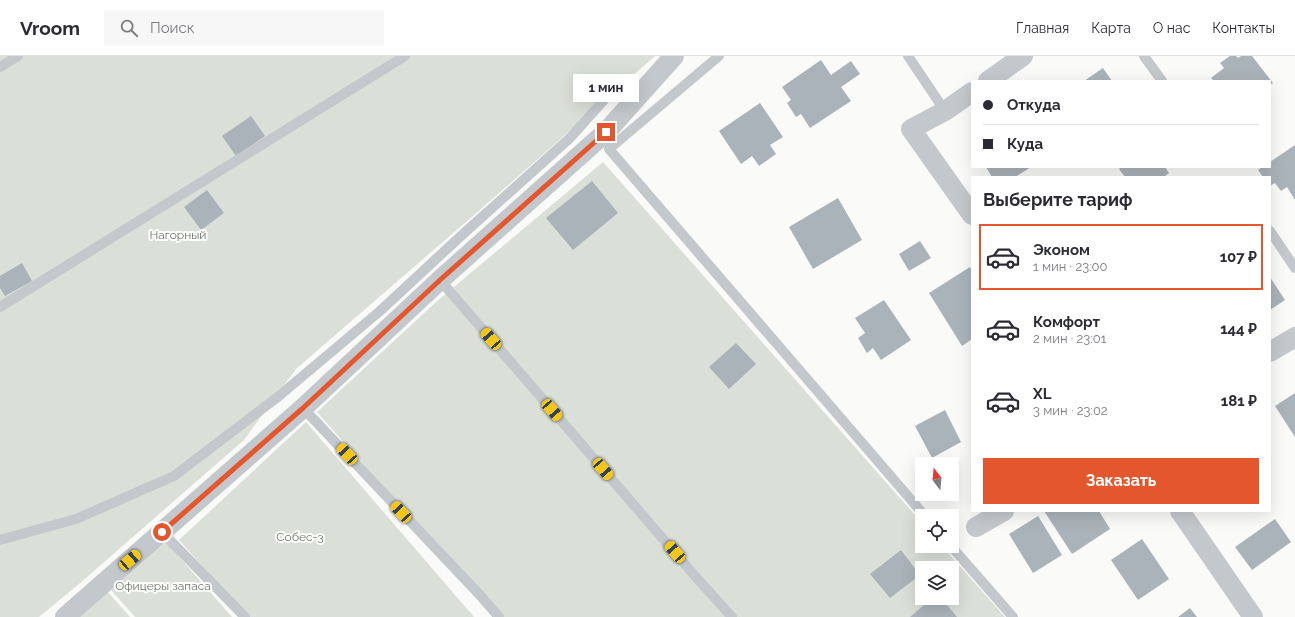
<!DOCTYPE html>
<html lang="ru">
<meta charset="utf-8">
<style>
:root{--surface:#fff;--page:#f7f7f7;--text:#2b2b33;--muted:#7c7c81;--line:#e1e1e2;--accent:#e4572e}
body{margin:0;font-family:Raleway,sans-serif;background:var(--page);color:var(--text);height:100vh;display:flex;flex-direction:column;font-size:15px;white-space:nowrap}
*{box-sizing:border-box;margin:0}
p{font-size:13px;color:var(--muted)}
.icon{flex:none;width:22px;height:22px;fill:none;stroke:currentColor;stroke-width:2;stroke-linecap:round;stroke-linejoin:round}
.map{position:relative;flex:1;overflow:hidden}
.side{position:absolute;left:971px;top:120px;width:300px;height:336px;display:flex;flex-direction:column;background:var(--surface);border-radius:0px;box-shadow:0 4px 16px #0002}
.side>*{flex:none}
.top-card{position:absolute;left:971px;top:24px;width:300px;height:88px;border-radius:0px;box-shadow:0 4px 16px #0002;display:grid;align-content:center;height:88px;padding:0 12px;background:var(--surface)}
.needle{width:26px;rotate:344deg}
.tools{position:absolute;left:915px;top:401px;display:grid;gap:8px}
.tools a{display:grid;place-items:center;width:44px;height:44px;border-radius:0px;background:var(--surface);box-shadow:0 4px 16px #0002;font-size:20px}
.end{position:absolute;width:18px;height:18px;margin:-9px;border:5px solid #e4572e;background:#fff;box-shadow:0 0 0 2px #fff}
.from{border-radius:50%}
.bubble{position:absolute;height:28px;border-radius:0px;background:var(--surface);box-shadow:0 4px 16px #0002;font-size:13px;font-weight:700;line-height:28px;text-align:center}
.car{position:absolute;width:12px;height:24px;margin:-12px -6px;border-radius:5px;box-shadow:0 0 3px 1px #0007;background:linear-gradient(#f5c518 24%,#345 0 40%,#f5c518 0 76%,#345 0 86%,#f5c518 0)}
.top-card b{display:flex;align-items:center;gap:14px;height:38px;font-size:15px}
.top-card b+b{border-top:1px solid var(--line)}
.top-card i{width:10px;height:10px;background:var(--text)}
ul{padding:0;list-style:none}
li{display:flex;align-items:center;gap:12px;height:66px;margin:0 8px 6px;padding:0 4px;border:2px solid transparent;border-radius:0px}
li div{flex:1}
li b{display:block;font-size:15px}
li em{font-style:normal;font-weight:700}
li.active{border-color:var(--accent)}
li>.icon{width:36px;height:36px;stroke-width:1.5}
h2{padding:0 12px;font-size:18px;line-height:48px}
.action{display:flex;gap:8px;margin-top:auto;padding:8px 12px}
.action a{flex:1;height:46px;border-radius:0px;background:var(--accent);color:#fff;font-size:16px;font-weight:700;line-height:46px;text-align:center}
header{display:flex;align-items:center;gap:24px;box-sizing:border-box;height:56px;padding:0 20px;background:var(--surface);border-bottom:1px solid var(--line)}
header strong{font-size:19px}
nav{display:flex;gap:22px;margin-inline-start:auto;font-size:14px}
.search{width:280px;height:36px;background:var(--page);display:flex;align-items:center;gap:10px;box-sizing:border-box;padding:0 14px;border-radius:0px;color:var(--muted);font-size:15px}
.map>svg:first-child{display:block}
.green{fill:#dadfd7;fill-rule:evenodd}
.building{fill:#aab3b9}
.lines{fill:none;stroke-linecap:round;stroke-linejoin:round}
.lane{stroke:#c3c8cc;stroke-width:10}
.street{stroke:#c3c8cc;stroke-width:20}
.route{stroke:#e4572e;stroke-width:5}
.labels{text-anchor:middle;stroke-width:4;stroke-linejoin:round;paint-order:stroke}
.park-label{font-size:12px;fill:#687a64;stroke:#fff}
</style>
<header>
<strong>Vroom</strong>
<div class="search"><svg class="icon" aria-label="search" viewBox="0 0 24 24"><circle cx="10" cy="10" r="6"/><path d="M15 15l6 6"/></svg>Поиск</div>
<nav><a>Главная</a><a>Карта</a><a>О нас</a><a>Контакты</a></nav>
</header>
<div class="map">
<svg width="1295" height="561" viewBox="0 0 1295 561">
<rect width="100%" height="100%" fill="#fafaf8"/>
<g class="green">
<polygon points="0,0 655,0 474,159 296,313 244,384 79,528 39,561 0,561"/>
<path d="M603,106l319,361v23h20l63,71h-507l-181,-205 119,-110zM922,512h30v30h-30z"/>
<polygon points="306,366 474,561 248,561 179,484"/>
<polygon points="166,486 232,561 135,561 111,534"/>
<polygon points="106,534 130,561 77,561"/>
</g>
<g class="building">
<polygon points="1230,0 1236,0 1238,2 1241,0 1252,0 1273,27 1270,29 1270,25 1214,25 1211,22 1224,12 1220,7"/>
<polygon points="821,4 831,19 851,5 860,18 841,31 851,45 810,72 801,58 796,61 787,47 791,44 782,31"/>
<polygon points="1103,12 1112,25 1084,25"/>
<polygon points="760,47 783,81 770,89 776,98 759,110 752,100 741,108 719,75"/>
<polygon points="251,60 265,80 236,100 222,80"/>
<polygon points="1295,89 1295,144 1287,131 1281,135 1275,127 1270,130 1270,121 1263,121 1258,114 1262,111 1270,111 1270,106"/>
<polygon points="986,111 1031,111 1015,121 992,121"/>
<polygon points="1121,111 1165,111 1169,117 1164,121 1125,121 1119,113"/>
<polygon points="592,125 618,157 573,194 546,162"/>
<polygon points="207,134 224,157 201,174 184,151"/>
<polygon points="838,142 862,184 813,213 789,171"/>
<polygon points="920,185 931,202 909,215 899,198"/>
<polygon points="22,207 32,225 5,240 0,232 0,220"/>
<polygon points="970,211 972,215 972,283 962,290 929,237"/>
<polygon points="1270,221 1285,244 1270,254"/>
<polygon points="884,244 911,284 881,304 873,292 867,297 858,282 865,277 855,262"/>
<polygon points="736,287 756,308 729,333 709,311"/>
<polygon points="1295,337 1295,381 1275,350"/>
<polygon points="945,354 961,386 932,402 915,370"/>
<polygon points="1044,455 1099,455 1110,473 1072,498"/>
<polygon points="1038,460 1062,499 1033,517 1009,478"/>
<polygon points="1275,463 1291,486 1252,514 1235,491"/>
<polygon points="1142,483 1169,523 1138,544 1111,504"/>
<polygon points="901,494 920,519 890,542 870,518"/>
<polygon points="932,542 941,542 957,561 910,561"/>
<polygon points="1190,552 1197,561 1178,561"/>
</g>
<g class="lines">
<g class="lane">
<polyline points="719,0 609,93 925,460"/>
<polyline points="908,0 945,55"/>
<polyline points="1144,0 1162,25"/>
<polyline points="0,11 18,0"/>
<polyline points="1270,175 1295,212"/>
<polyline points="440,224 695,520 732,561"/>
<polyline points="0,251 405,0"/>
<polyline points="303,352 478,537 499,561"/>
<polyline points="162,476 245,561"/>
<polyline points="0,484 76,463 174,420 279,340 380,255 462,179 570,82 604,44"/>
<polyline points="951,490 1013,561"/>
</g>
<g class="street">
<polyline points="988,25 1023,0"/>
<polyline points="972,36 945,55 911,73 972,159"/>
<polyline points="1270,296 1295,281"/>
<polyline points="1180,455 1253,561"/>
<polyline points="976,471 1004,455"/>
<polyline points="65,561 303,352 440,224 606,76 674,0"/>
</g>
</g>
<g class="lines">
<polyline class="route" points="162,476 303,352 440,224 606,76"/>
</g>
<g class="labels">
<g class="park-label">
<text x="178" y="183">Нагорный</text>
<text x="300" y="485">Собес-3</text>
<text x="163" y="534">Офицеры запаса</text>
</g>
</g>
</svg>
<div class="tools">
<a><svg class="needle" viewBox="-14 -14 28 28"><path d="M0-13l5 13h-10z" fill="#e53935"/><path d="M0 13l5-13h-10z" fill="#7c7c81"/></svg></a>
<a><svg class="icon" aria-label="locate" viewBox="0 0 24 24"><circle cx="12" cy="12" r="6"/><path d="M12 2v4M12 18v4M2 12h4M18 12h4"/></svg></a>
<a><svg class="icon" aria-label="layers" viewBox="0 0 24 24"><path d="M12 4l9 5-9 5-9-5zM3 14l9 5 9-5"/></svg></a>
</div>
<i class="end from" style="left:162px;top:476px"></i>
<i class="end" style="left:606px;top:76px"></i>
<div class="bubble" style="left:573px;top:18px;width:66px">1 мин</div>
<i class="car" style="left:491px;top:283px;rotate:319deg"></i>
<i class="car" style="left:552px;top:354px;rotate:139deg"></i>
<i class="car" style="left:347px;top:398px;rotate:317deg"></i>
<i class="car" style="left:603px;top:413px;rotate:139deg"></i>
<i class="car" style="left:401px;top:456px;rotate:317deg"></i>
<i class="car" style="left:675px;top:496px;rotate:319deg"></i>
<i class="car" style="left:130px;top:504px;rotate:49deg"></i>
<div class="top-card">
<b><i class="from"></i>Откуда</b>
<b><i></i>Куда</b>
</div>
<section class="side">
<h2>Выберите тариф</h2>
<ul>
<li class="active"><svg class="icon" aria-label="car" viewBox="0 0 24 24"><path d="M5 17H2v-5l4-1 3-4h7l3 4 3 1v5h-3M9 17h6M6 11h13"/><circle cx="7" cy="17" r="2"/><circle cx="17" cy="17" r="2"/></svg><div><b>Эконом</b><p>1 мин · 23:00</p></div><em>107 ₽</em></li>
<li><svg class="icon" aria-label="car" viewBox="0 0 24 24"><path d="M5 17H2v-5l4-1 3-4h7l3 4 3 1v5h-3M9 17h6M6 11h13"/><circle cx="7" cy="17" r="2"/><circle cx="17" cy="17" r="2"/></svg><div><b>Комфорт</b><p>2 мин · 23:01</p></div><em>144 ₽</em></li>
<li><svg class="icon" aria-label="car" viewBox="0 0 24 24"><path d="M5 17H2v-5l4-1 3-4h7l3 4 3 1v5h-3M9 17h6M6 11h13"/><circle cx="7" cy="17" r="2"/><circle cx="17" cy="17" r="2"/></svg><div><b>XL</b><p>3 мин · 23:02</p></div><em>181 ₽</em></li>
</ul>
<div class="action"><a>Заказать</a></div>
</section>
</div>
